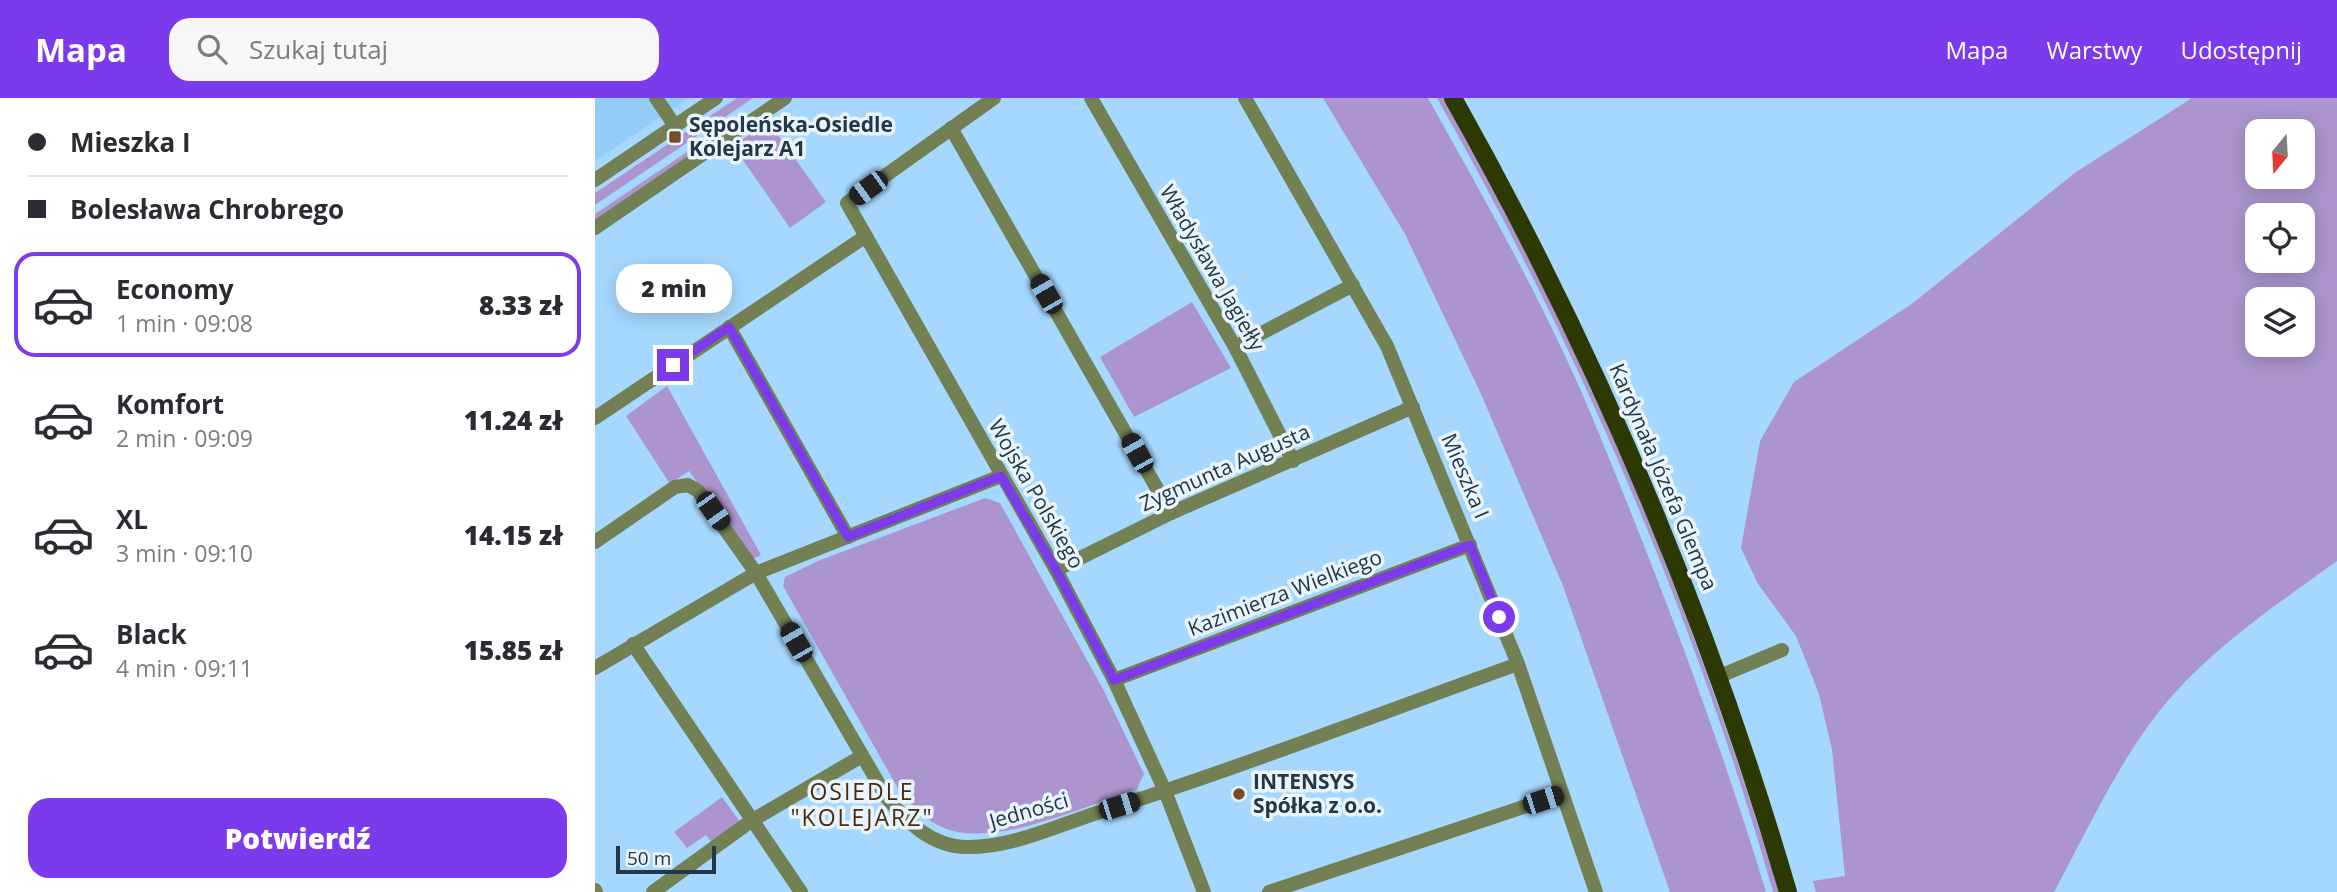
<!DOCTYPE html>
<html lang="pl">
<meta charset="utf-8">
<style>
:root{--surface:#fff;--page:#f7f7f7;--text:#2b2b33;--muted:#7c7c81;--line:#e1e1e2;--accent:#7c3aed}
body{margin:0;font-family:"Open Sans",sans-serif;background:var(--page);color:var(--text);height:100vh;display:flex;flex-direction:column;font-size:26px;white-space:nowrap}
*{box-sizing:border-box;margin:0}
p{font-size:23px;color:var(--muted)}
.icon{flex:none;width:38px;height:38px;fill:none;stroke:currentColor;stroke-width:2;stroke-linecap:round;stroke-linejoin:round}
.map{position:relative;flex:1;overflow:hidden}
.side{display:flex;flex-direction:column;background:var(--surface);width:595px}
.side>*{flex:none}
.hud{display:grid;align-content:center;height:154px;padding:0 28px;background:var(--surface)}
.needle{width:46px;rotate:198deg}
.fabs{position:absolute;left:1650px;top:21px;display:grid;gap:14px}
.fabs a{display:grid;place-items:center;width:70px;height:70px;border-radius:14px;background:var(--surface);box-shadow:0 4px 18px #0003;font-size:35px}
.scale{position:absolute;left:21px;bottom:18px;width:100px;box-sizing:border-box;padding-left:7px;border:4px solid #233746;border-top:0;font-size:19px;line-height:24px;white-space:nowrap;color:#233746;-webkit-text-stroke:5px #eaf4fc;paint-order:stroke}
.end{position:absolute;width:32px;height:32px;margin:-16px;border:9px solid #7c3aed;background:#fff;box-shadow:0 0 0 4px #fff}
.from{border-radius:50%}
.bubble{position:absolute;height:49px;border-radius:21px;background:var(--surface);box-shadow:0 4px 18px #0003;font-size:23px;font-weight:800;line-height:49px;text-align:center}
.car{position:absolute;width:21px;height:42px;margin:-21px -10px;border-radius:9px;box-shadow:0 0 5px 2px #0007;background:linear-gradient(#222 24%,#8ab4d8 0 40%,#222 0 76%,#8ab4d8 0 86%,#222 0)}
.hud b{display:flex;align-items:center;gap:24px;height:66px;font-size:26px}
.hud b+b{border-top:2px solid var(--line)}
.hud i{width:18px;height:18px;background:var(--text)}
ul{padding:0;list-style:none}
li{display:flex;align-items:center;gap:21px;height:105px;margin:0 14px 10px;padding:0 14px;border:4px solid transparent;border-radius:21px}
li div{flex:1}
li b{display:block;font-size:26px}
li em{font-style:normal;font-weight:800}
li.selected{border-color:var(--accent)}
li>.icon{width:63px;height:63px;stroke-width:1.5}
.primary-button{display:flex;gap:14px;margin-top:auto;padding:14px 28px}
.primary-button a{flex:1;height:80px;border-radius:21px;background:var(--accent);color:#fff;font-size:28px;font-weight:800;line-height:80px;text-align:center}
header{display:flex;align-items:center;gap:42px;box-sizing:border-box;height:98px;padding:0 35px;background:var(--accent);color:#fff}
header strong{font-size:33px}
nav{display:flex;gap:38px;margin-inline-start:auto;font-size:24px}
.search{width:490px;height:63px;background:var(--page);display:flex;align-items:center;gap:18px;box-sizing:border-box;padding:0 24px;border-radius:21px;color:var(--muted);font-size:26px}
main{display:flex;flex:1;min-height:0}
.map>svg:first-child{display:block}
.built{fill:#94ccf8}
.green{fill:#ac95cf;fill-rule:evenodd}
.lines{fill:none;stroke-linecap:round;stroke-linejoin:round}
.minor{stroke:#728053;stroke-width:14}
.major{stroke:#2d3903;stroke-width:18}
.route{stroke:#7c3aed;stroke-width:9}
.poi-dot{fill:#744d2a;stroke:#eaf4fc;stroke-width:2.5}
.labels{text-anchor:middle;stroke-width:7;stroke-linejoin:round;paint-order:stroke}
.poi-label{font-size:21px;font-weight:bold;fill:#233746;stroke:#eaf4fc;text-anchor:start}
.street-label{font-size:21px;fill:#233746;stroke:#eaf4fc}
.neighbourhood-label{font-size:23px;letter-spacing:2px;fill:#492c0f;stroke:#eaf4fc}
</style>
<header>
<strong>Mapa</strong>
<div class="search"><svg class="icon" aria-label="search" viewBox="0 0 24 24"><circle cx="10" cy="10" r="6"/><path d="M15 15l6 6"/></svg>Szukaj tutaj</div>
<nav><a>Mapa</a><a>Warstwy</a><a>Udostępnij</a></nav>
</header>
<main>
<section class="side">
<div class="hud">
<b><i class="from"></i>Mieszka I</b>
<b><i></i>Bolesława Chrobrego</b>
</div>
<ul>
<li class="selected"><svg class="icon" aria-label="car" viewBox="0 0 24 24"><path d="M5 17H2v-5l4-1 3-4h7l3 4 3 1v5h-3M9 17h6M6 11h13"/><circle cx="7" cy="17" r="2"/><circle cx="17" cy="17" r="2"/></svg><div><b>Economy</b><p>1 min · 09:08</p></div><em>8.33 zł</em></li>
<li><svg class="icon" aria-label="car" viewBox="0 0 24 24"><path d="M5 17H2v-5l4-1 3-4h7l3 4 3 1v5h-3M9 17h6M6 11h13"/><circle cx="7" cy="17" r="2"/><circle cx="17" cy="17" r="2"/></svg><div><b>Komfort</b><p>2 min · 09:09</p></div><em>11.24 zł</em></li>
<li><svg class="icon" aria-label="car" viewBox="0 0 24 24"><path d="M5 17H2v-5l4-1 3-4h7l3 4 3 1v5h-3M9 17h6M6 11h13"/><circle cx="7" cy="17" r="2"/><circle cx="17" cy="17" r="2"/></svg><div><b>XL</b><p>3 min · 09:10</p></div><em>14.15 zł</em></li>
<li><svg class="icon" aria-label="car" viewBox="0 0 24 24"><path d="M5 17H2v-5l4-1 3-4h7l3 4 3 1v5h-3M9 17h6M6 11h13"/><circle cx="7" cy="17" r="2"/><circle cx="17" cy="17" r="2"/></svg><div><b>Black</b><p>4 min · 09:11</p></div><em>15.85 zł</em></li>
</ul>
<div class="primary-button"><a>Potwierdź</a></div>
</section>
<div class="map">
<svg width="1742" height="794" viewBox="0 0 1742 794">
<rect width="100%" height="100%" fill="#a6d8ff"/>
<polygon class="built" points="0,0 94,0 0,63"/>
<g class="green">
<polygon points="142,0 158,0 0,107 0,95"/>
<path d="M728,0h105c59,106 121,213 167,326 63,153 123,309 171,468h-96l-107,-306 -82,-192 -76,-160z"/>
<path d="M842,0h7c144,249 251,519 335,794h-6c-78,-276 -195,-545 -336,-794z"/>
<path d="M1597,0h145v463c-58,42 -117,81 -165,135 -50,57 -82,130 -118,196h-238l-3,-11 32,-5 -13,-126 -13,-56 -23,-58 -38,-52 -17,-36 19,-107 34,-59 119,-79 163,-131zM1662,33h46v46h-46zM1662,117h46v46h-46zM1662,201h46v46h-46z"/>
<polygon points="174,24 231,104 195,130 141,52 131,52"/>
<polygon points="126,31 129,35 0,122 0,116"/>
<polygon points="597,204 636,270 539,319 505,259"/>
<polygon points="72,288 166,457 156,462 94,373 75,386 31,318"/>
<path d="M390,400l15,5 103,186 41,85 -7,15c-50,16 -143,60 -193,39 -20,-8 -32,-23 -45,-38l-116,-204 2,-9 33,-16z"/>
<polygon points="127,699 146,725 117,745 111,737 92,750 79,734"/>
</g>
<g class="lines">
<g class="minor">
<polyline points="61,0 80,28"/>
<polyline points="399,0 252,105 461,472 519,582 570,693 609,794"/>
<polyline points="496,0 640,249 698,363"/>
<polyline points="650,0 792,248 923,566 1001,794"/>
<polyline points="356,30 576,415"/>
<polyline points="0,82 121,0"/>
<polyline points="0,130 190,0"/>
<polyline points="134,229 253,439"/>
<polyline points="640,249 758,187"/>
<polyline points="0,320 271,138"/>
<path d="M0,444l80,-55 13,-2 10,6 58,82 131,225c20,24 43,47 77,49 44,2 92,-21 133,-34 142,-45 281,-99 421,-149"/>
<polyline points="461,472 576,415 818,309"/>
<polyline points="38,546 206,794"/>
<polyline points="0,570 161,475 406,378"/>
<polyline points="1125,578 1187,552"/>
<polyline points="519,582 875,447"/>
<polyline points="0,792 1,794"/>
<polyline points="58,794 156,723 267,658"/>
<polyline points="674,794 967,696"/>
</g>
<path class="major" d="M858,0c142,252 254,516 335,794"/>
</g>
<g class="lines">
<polyline class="route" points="78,267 134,229 253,439 406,378 461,472 519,582 875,447 904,519"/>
</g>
<g class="poi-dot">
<rect x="73" y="32" width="14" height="14" rx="3.5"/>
<circle cx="644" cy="696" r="7"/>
</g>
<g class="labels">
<g class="poi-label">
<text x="94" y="34">Sępoleńska-Osiedle<tspan x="94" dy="24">Kolejarz A1</tspan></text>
<text x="658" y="691">INTENSYS<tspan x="658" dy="24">Spółka z o.o.</tspan></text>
</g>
<g class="street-label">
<text transform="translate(617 170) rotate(60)" y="7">Władysława Jagiełły</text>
<text transform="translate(630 370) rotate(-24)" y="7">Zygmunta Augusta</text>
<text transform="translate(870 378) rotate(67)" y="7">Mieszka I</text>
<text transform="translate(1068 379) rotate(67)" y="7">Kardynała Józefa Glempa</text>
<text transform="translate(441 396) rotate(60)" y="7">Wojska Polskiego</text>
<text transform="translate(690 495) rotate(-21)" y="7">Kazimierza Wielkiego</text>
<text transform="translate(434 713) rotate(-16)" y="7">Jedności</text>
</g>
<g class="neighbourhood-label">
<text x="267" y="702">OSIEDLE<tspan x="267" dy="26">"KOLEJARZ"</tspan></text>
</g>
</g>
</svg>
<div class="fabs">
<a><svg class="needle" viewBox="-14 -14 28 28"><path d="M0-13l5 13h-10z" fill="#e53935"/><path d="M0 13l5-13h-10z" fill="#7c7c81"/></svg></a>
<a><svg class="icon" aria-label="locate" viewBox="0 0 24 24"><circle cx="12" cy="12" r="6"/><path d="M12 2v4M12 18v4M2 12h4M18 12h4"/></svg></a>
<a><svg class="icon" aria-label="layers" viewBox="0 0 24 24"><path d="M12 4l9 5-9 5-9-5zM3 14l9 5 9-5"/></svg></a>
</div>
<div class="scale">50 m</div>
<i class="end from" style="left:904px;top:519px"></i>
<i class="end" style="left:78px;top:267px"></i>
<div class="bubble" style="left:21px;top:166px;width:116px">2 min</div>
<i class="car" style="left:273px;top:90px;rotate:234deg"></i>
<i class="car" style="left:451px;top:196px;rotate:330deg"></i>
<i class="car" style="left:542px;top:355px;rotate:331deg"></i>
<i class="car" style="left:118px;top:413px;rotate:145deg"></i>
<i class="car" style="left:201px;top:544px;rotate:330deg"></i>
<i class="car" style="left:948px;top:702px;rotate:72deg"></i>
<i class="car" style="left:524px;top:708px;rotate:73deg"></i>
</div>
</main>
